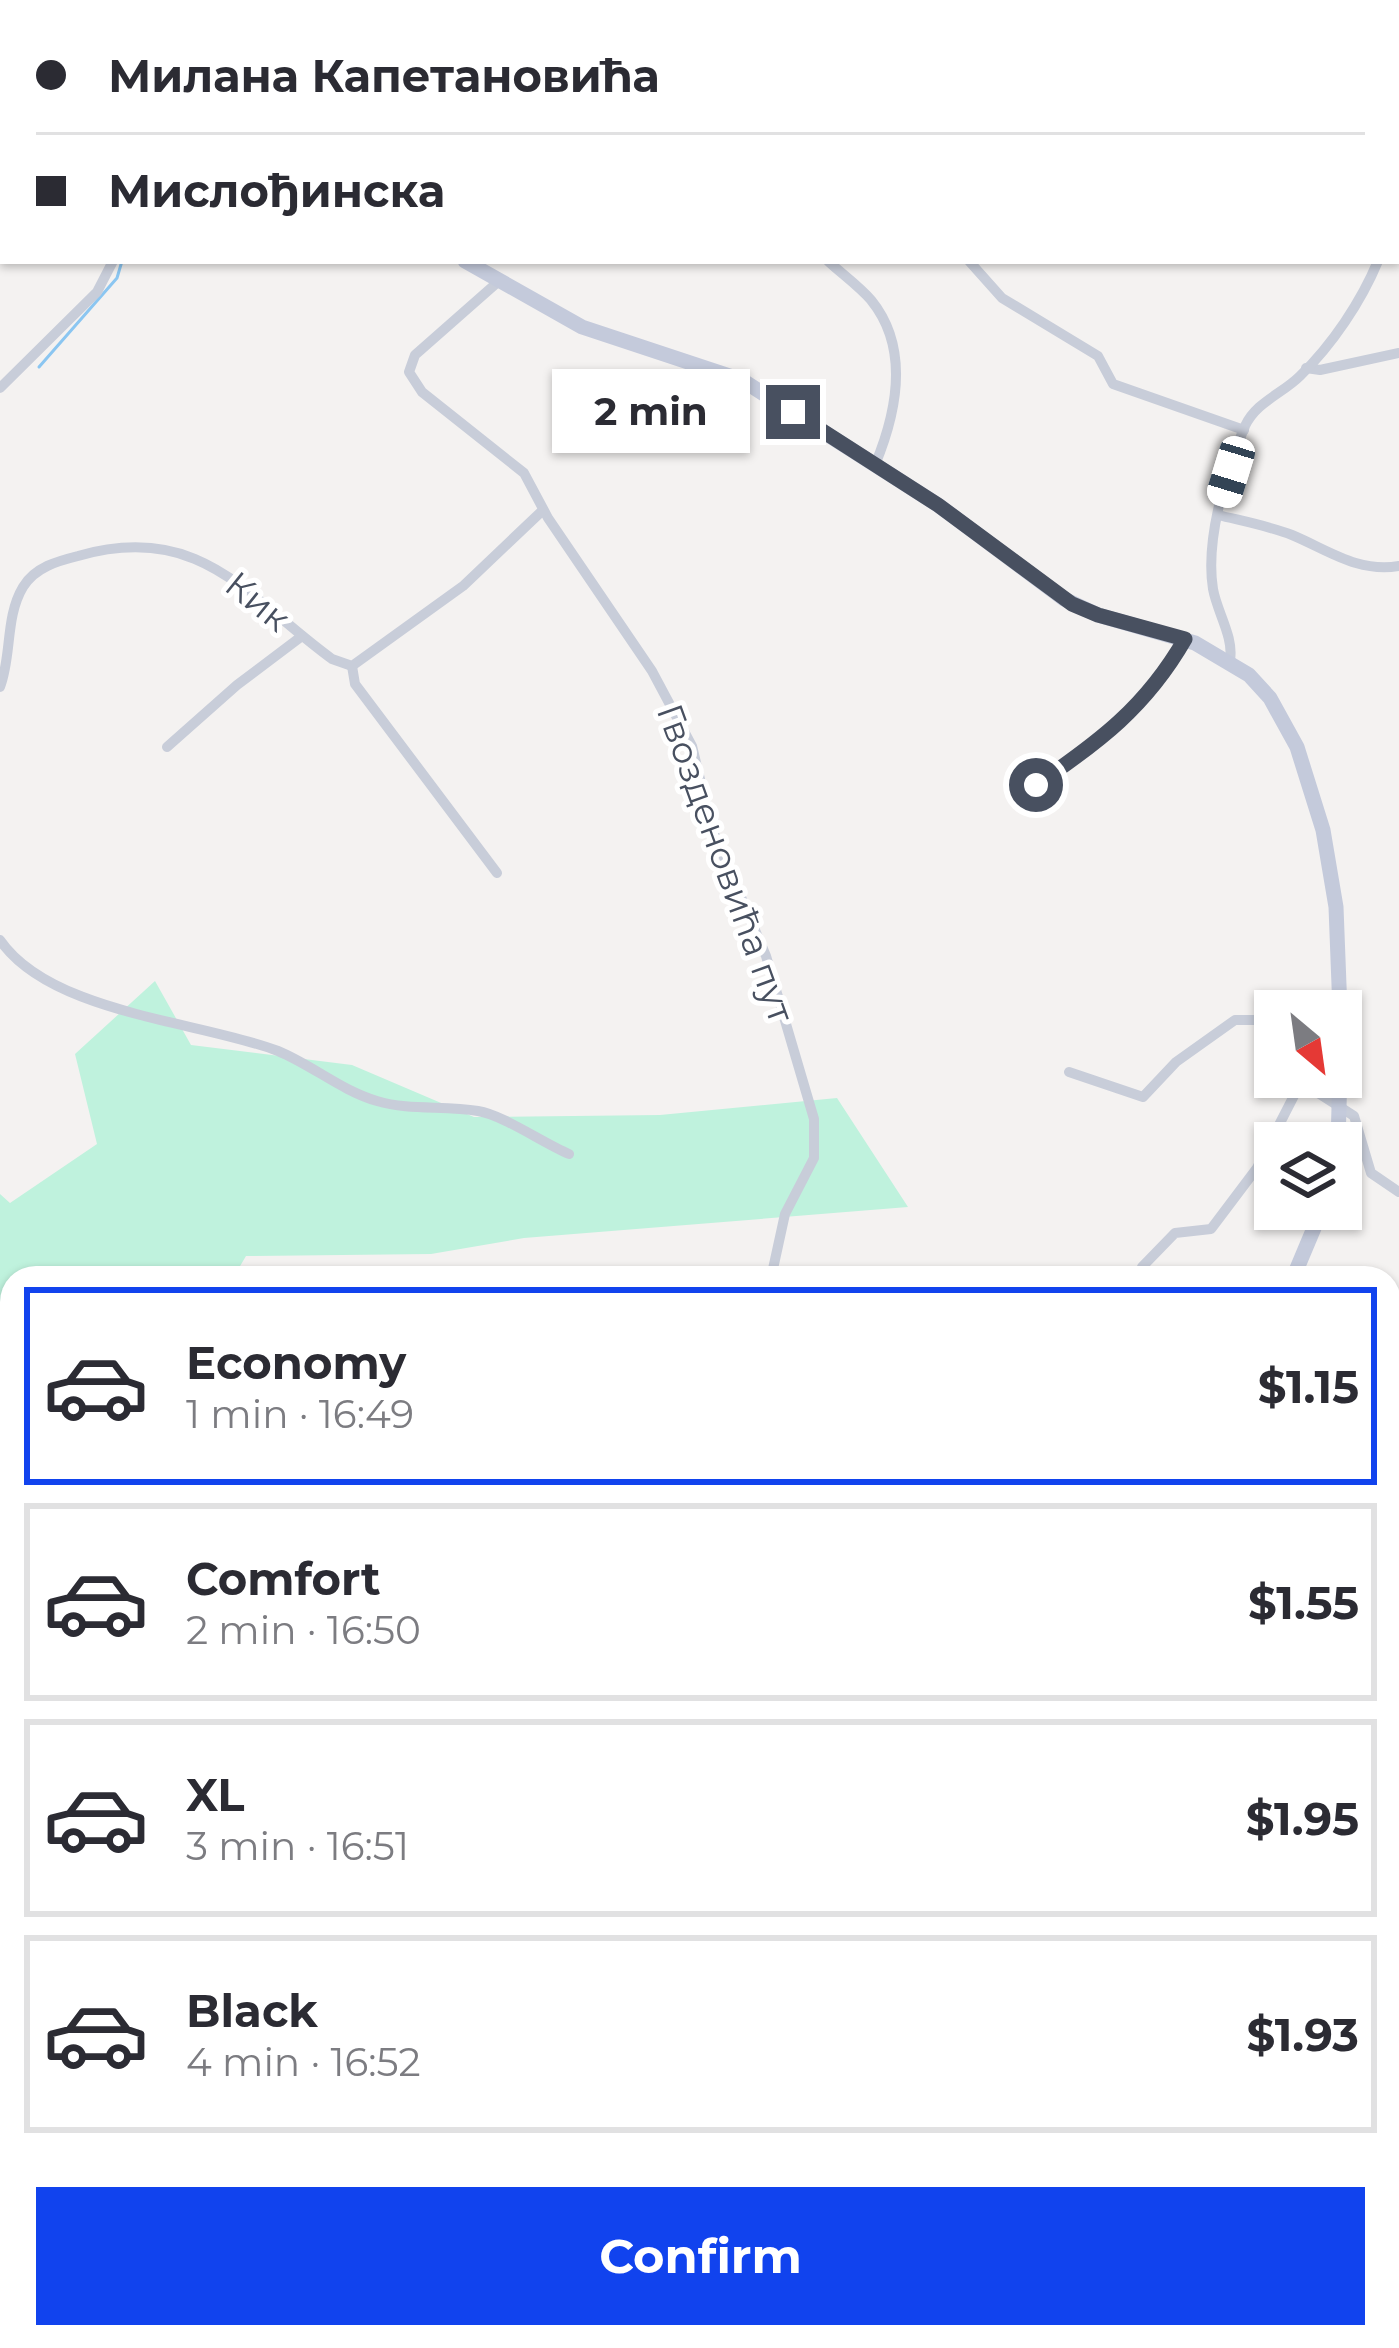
<!DOCTYPE html>
<meta charset="utf-8">
<style>
:root{--surface:#fff;--page:#f7f7f7;--text:#2b2b33;--muted:#7c7c81;--line:#e1e1e2;--accent:#1143ee}
body{margin:0;font-family:Montserrat,sans-serif;background:var(--page);color:var(--text);height:100vh;display:flex;flex-direction:column;font-size:45px;white-space:nowrap}
*{box-sizing:border-box;margin:0}
p{font-size:39px;color:var(--muted)}
.icon{flex:none;width:66px;height:66px;fill:none;stroke:currentColor;stroke-width:2;stroke-linecap:round;stroke-linejoin:round}
.map{position:relative;flex:1;overflow:hidden}
.drawer{position:absolute;left:0px;top:1266px;width:1401px;height:1083px;display:flex;flex-direction:column;background:var(--surface);border-radius:36px 36px 0 0;box-shadow:0 3px 9px #0004}
.drawer>*{flex:none}
.guide{position:absolute;left:0px;top:0px;width:1401px;height:264px;box-shadow:0 3px 9px #0004;display:grid;align-content:center;height:264px;padding:0 36px;background:var(--surface)}
.needle{width:78px;rotate:151deg}
.tools{position:absolute;left:1254px;top:990px;display:grid;gap:24px}
.tools a{display:grid;place-items:center;width:108px;height:108px;border-radius:0px;background:var(--surface);box-shadow:0 3px 9px #0004;font-size:60px}
.end{position:absolute;width:54px;height:54px;margin:-27px;border:15px solid #485060;background:#fff;box-shadow:0 0 0 6px #fff}
.from{border-radius:50%}
.bubble{position:absolute;height:84px;border-radius:0px;background:var(--surface);box-shadow:0 3px 9px #0004;font-size:39px;font-weight:700;line-height:84px;text-align:center}
.car{position:absolute;width:36px;height:72px;margin:-36px -18px;border-radius:15px;box-shadow:0 0 9px 3px #0007;background:linear-gradient(#fff 24%,#345 0 40%,#fff 0 76%,#345 0 86%,#fff 0)}
.guide b{display:flex;align-items:center;gap:42px;height:114px;font-size:45px}
.guide b+b{border-top:3px solid var(--line)}
.guide i{width:30px;height:30px;background:var(--text)}
ul{padding:21px 0 0;list-style:none}
li{display:flex;align-items:center;gap:36px;height:198px;margin:0 24px 18px;padding:0 12px;border:6px solid var(--line);border-radius:0px}
li div{flex:1}
li b{display:block;font-size:45px}
li em{font-style:normal;font-weight:700}
li.current{border-color:var(--accent)}
li>.icon{width:108px;height:108px;stroke-width:1.5}
.cta{display:flex;gap:24px;margin-top:auto;padding:24px 36px}
.cta a{flex:1;height:138px;border-radius:0px;background:var(--accent);color:#fff;font-size:48px;font-weight:700;line-height:138px;text-align:center}
.map>svg:first-child{display:block}
.green{fill:#bff2dd}
.lines{fill:none;stroke-linecap:round;stroke-linejoin:round}
.stream{stroke:#8bc6f1;stroke-width:3}
.canal{stroke:#8bc6f1;stroke-width:12}
.minor{stroke:#c8cdd9;stroke-width:10}
.secondary{stroke:#c4cadb;stroke-width:15}
.route{stroke:#485060;stroke-width:15}
.labels{text-anchor:middle;stroke-width:10;stroke-linejoin:round;paint-order:stroke}
.street-label{font-size:36px;fill:#485060;stroke:#fff}
</style>
<div class="map">
<svg width="1399" height="2348" viewBox="0 0 1399 2348">
<rect width="100%" height="100%" fill="#f4f2f1"/>
<polygon class="green" points="155,981 191,1045 352,1065 474,1117 660,1115 837,1098 908,1207 524,1238 431,1254 246,1256 233,1278 12,1278 12,1792 0,1786 0,1194 10,1203 97,1144 75,1054"/>
<g class="lines">
<g class="stream">
<polyline points="198,3 199,0"/>
<polyline points="39,367 117,278 122,261"/>
</g>
<g class="canal">
<polyline points="1389,1794 1399,1794"/>
<polyline points="1389,2234 1399,2244"/>
</g>
<g class="minor">
<polyline points="658,3 658,0"/>
<polyline points="1398,155 1399,153"/>
<path d="M828,261c14,13 31,25 43,39 39,48 26,112 4,165"/>
<polyline points="969,261 1002,298 1098,356 1113,384 1244,430"/>
<polyline points="499,281 415,355 409,372 422,392 524,473 548,518 652,671 692,746 712,829 766,956 814,1119 814,1158 785,1214 771,1278"/>
<polyline points="1306,368 1320,370 1399,353"/>
<polyline points="0,388 97,292 113,261"/>
<path d="M1218,515c24,6 51,11 74,20 36,15 66,38 107,31"/>
<path d="M1230,660c4,-23 -13,-48 -17,-71 -8,-49 13,-118 32,-163 11,-24 37,-32 55,-50 32,-31 61,-74 78,-115"/>
<polyline points="352,666 355,684 497,873"/>
<path d="M0,687c12,-31 5,-70 23,-100 12,-20 35,-26 55,-31 122,-35 169,41 254,103l20,7 111,-80 80,-76"/>
<polyline points="167,747 237,685 302,636"/>
<path d="M1036,785c64,-43 110,-78 149,-146"/>
<path d="M0,940c51,74 201,81 278,111 34,14 64,40 99,50 33,10 67,4 101,10 25,4 65,32 91,43"/>
<polyline points="1069,1072 1143,1097 1176,1062 1235,1020 1275,1020"/>
<polyline points="1142,1267 1175,1233 1211,1229 1257,1168 1301,1082 1354,1116 1371,1173 1399,1192"/>
<polyline points="612,1273 687,1278"/>
<polyline points="1389,1665 1399,1672"/>
<polyline points="0,2169 12,2141"/>
<polyline points="0,2315 12,2320"/>
<polyline points="63,2337 102,2348"/>
<polyline points="641,2337 658,2348"/>
<polyline points="151,2348 154,2337"/>
<polyline points="527,2348 538,2337"/>
</g>
<g class="secondary">
<polyline points="0,30 3,32"/>
<polyline points="465,261 582,327 742,380 938,505 1064,599 1098,615 1195,643 1249,675 1270,698 1297,747 1323,830 1336,907 1340,1011"/>
<polyline points="1338,1143 1341,1036"/>
<polyline points="1293,1278 1322,1209"/>
<polyline points="1048,2348 1048,2337"/>
</g>
</g>
<g class="lines">
<path class="route" d="M793,412l145,93 134,99 26,11 87,24c-39,68 -86,103 -149,146"/>
</g>
<g class="labels">
<g class="street-label">
<text transform="translate(258 601) rotate(39)" y="13">Кик</text>
<text transform="translate(726 863) rotate(70)" y="13">Гвозденовића пут</text>
</g>
</g>
</svg>
<div class="tools">
<a><svg class="needle" viewBox="-14 -14 28 28"><path d="M0-13l5 13h-10z" fill="#e53935"/><path d="M0 13l5-13h-10z" fill="#7c7c81"/></svg></a>
<a><svg class="icon" aria-label="layers" viewBox="0 0 24 24"><path d="M12 4l9 5-9 5-9-5zM3 14l9 5 9-5"/></svg></a>
</div>
<i class="end from" style="left:1036px;top:785px"></i>
<i class="end" style="left:793px;top:412px"></i>
<div class="bubble" style="left:552px;top:369px;width:198px">2 min</div>
<i class="car" style="left:1231px;top:472px;rotate:197deg"></i>
<div class="guide">
<b><i class="from"></i>Милана Капетановића</b>
<b><i></i>Мислођинска</b>
</div>
<section class="drawer">
<ul>
<li class="current"><svg class="icon" aria-label="car" viewBox="0 0 24 24"><path d="M5 17H2v-5l4-1 3-4h7l3 4 3 1v5h-3M9 17h6M6 11h13"/><circle cx="7" cy="17" r="2"/><circle cx="17" cy="17" r="2"/></svg><div><b>Economy</b><p>1 min · 16:49</p></div><em>$1.15</em></li>
<li><svg class="icon" aria-label="car" viewBox="0 0 24 24"><path d="M5 17H2v-5l4-1 3-4h7l3 4 3 1v5h-3M9 17h6M6 11h13"/><circle cx="7" cy="17" r="2"/><circle cx="17" cy="17" r="2"/></svg><div><b>Comfort</b><p>2 min · 16:50</p></div><em>$1.55</em></li>
<li><svg class="icon" aria-label="car" viewBox="0 0 24 24"><path d="M5 17H2v-5l4-1 3-4h7l3 4 3 1v5h-3M9 17h6M6 11h13"/><circle cx="7" cy="17" r="2"/><circle cx="17" cy="17" r="2"/></svg><div><b>XL</b><p>3 min · 16:51</p></div><em>$1.95</em></li>
<li><svg class="icon" aria-label="car" viewBox="0 0 24 24"><path d="M5 17H2v-5l4-1 3-4h7l3 4 3 1v5h-3M9 17h6M6 11h13"/><circle cx="7" cy="17" r="2"/><circle cx="17" cy="17" r="2"/></svg><div><b>Black</b><p>4 min · 16:52</p></div><em>$1.93</em></li>
</ul>
<div class="cta"><a>Confirm</a></div>
</section>
</div>
